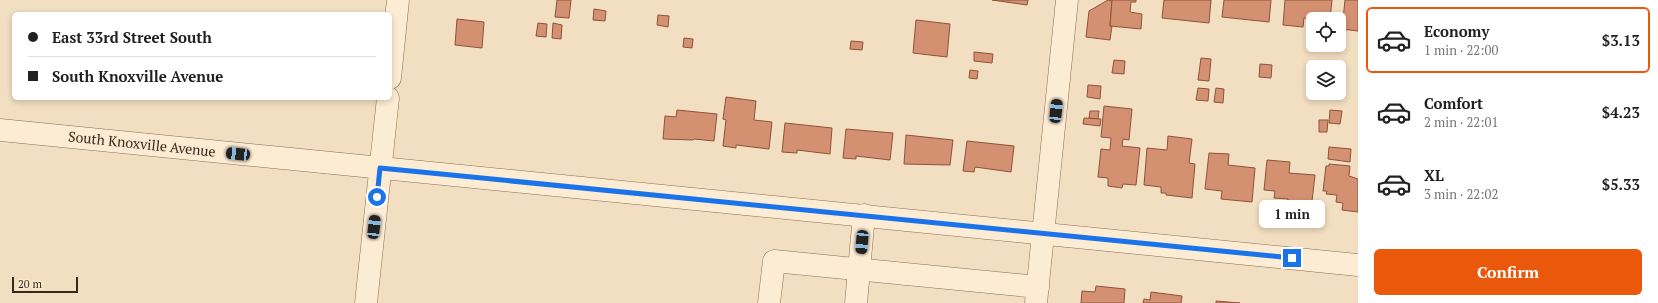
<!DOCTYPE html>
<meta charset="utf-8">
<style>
:root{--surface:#fff;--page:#f6f6f6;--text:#202124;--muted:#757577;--line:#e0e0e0;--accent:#ea580c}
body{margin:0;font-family:"PT Serif",serif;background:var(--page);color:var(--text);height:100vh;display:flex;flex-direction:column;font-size:15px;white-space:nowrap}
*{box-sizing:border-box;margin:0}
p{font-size:13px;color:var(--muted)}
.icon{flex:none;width:22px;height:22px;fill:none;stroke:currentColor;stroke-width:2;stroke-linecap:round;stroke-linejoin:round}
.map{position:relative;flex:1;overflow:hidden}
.details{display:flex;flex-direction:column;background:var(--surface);width:300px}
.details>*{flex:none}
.banner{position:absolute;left:12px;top:12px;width:380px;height:88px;border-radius:6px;box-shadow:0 2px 6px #0003;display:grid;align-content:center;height:88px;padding:0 16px;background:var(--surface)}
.buttons{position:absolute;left:1306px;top:12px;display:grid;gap:8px}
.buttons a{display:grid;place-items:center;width:40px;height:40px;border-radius:6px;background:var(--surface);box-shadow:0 2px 6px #0003;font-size:20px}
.scale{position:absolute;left:12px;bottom:10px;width:66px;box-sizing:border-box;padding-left:4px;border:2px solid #3b281c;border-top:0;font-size:11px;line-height:14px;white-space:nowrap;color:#3b281c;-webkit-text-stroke:3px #f9e9d1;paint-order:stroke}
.end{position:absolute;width:18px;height:18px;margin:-9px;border:5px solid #1a73e8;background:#fff;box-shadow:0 0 0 2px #fff}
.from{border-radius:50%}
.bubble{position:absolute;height:28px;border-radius:6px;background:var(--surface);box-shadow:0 2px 6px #0003;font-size:13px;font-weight:700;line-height:28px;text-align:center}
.car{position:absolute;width:12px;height:24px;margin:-12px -6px;border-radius:5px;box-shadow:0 0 3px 1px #0007;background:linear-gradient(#222 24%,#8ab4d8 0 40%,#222 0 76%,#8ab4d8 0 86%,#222 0)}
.banner b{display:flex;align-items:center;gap:14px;height:38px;font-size:15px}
.banner b+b{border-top:1px solid var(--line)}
.banner i{width:10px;height:10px;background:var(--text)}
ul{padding:7px 0 0;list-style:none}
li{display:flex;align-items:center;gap:12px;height:66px;margin:0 8px 6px;padding:0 8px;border:2px solid transparent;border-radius:6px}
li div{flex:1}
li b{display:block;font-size:15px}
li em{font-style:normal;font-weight:700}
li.active{border-color:var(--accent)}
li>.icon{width:36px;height:36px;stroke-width:1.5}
.primary-button{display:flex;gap:8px;margin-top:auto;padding:8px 16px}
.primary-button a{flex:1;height:46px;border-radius:6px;background:var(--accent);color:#fff;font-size:16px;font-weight:700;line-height:46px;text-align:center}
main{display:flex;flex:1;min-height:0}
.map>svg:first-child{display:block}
.building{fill:#d49172;stroke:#8e523a}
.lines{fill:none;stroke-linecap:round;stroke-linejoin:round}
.minor-casing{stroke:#8d6e56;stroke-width:23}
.minor{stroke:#fcecd4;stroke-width:22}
.route{stroke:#1a73e8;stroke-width:5}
.labels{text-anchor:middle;stroke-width:3;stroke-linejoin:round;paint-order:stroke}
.street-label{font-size:14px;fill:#3b281c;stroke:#f9e9d1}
</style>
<main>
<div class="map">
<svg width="1358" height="303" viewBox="0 0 1358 303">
<rect width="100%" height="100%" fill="#f2dec0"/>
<g class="building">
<polygon points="557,0 571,0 569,18 555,17"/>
<polygon points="992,0 1028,0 1027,5"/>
<polygon points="1108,0 1112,1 1110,26 1112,26 1110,40 1086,37 1089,11"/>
<polygon points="1136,0 1136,2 1131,2 1130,12 1142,14 1141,29 1110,26 1112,0"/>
<polygon points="1164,0 1211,0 1209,23 1162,18"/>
<polygon points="1224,0 1271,0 1269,22 1222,17"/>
<polygon points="1285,0 1332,0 1330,19 1304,18 1303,27 1283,25"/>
<polygon points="1345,0 1358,0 1358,31 1342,29"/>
<polygon points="594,9 606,11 605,21 593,20"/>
<polygon points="658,15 669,16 668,27 657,25"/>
<polygon points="457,19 484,22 482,48 455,45"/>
<polygon points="916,20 950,24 947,57 913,53"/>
<polygon points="538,23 547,24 546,37 536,36"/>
<polygon points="553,23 562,25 561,39 552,38"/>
<polygon points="684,38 693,39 692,48 683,47"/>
<polygon points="851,41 863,42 862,50 850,49"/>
<polygon points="974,52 993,54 992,63 974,61"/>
<polygon points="1201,58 1211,59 1209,81 1198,80"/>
<polygon points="1114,60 1125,61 1124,74 1112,73"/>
<polygon points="1260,64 1272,65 1271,78 1259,77"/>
<polygon points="970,70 978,71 977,79 969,78"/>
<polygon points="1088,85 1101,86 1100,99 1087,97"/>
<polygon points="1198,88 1209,89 1208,101 1196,100"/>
<polygon points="1216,88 1224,89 1223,103 1214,102"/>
<polygon points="726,97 756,101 754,120 772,122 769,149 736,145 736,148 723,146 726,120 723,119"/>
<polygon points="1104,106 1132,109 1129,140 1123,139 1122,146 1140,148 1136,185 1123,184 1122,188 1108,186 1108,178 1098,177 1101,149 1110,150 1111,138 1101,137"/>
<polygon points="677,110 717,114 714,141 694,139 693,140 663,139 665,116 676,117"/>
<polygon points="1330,110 1342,111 1340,124 1329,123"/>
<polygon points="1090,111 1099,111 1098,119 1089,118"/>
<polygon points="1084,118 1101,119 1100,126 1083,124"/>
<polygon points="1319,120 1328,120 1327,132 1319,132"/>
<polygon points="785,123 832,128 830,154 797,150 797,153 782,152"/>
<polygon points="846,129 893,133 890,160 856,156 856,159 843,158"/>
<polygon points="906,135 953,140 950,165 904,164"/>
<polygon points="1168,136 1192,139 1189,163 1195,164 1192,198 1166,195 1166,193 1161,193 1161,187 1144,185 1147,148 1167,150"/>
<polygon points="967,141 1014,146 1011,172 975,167 974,172 963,171"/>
<polygon points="1329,147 1351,149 1350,162 1328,159"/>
<polygon points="1209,153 1229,154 1228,165 1255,168 1252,202 1221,199 1222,191 1205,189"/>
<polygon points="1267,160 1290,162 1289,173 1315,175 1311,210 1287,208 1288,199 1274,198 1275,191 1264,190"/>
<polygon points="1329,164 1350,166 1349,176 1358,179 1358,212 1342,210 1343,203 1336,202 1337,195 1326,194 1327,191 1323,191 1326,166 1329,166"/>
<polygon points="1096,286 1125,289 1124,303 1081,303 1082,291 1095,292"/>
<polygon points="1151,292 1182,296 1181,303 1143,303 1144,299 1150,300"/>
<polygon points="1216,301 1240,303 1216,303"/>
</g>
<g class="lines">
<defs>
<g id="minor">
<polyline points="390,78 398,0"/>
<polyline points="0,130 1358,265"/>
<polyline points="366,303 388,98"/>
<polyline points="769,303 774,261 1038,287"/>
<polyline points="856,303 864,215"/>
<polyline points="1036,303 1067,0"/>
</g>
</defs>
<use href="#minor" class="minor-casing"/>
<use href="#minor" class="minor"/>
</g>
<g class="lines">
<polyline class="route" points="377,197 380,168 1292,258"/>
</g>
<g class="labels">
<g class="street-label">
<text transform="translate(142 144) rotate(6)" y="5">South Knoxville Avenue</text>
</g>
</g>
</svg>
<div class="buttons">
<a><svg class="icon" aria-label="locate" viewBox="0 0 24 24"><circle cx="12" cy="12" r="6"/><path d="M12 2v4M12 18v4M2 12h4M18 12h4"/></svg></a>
<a><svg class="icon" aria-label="layers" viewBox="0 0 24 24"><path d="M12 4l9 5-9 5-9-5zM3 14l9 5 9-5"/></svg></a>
</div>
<div class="scale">20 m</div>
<i class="end from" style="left:377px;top:197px"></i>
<i class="end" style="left:1292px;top:258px"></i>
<div class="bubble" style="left:1259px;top:200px;width:66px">1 min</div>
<i class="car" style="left:1056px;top:111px;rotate:6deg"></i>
<i class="car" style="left:238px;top:154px;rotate:276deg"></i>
<i class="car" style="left:374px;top:227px;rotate:6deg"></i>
<i class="car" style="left:862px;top:242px;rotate:185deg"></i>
<div class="banner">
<b><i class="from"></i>East 33rd Street South</b>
<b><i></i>South Knoxville Avenue</b>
</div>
</div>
<section class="details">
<ul>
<li class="active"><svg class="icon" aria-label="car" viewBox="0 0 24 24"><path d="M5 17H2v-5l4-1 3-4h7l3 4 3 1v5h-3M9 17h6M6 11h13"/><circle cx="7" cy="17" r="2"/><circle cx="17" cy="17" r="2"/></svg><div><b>Economy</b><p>1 min · 22:00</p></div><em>$3.13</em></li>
<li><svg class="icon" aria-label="car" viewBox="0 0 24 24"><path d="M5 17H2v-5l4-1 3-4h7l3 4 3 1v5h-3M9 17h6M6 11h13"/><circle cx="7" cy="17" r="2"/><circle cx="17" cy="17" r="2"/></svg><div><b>Comfort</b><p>2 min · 22:01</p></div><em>$4.23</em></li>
<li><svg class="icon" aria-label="car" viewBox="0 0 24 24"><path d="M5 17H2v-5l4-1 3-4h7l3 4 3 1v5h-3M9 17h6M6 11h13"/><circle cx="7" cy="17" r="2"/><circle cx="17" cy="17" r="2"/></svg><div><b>XL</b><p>3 min · 22:02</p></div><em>$5.33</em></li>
</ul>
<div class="primary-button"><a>Confirm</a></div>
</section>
</main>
